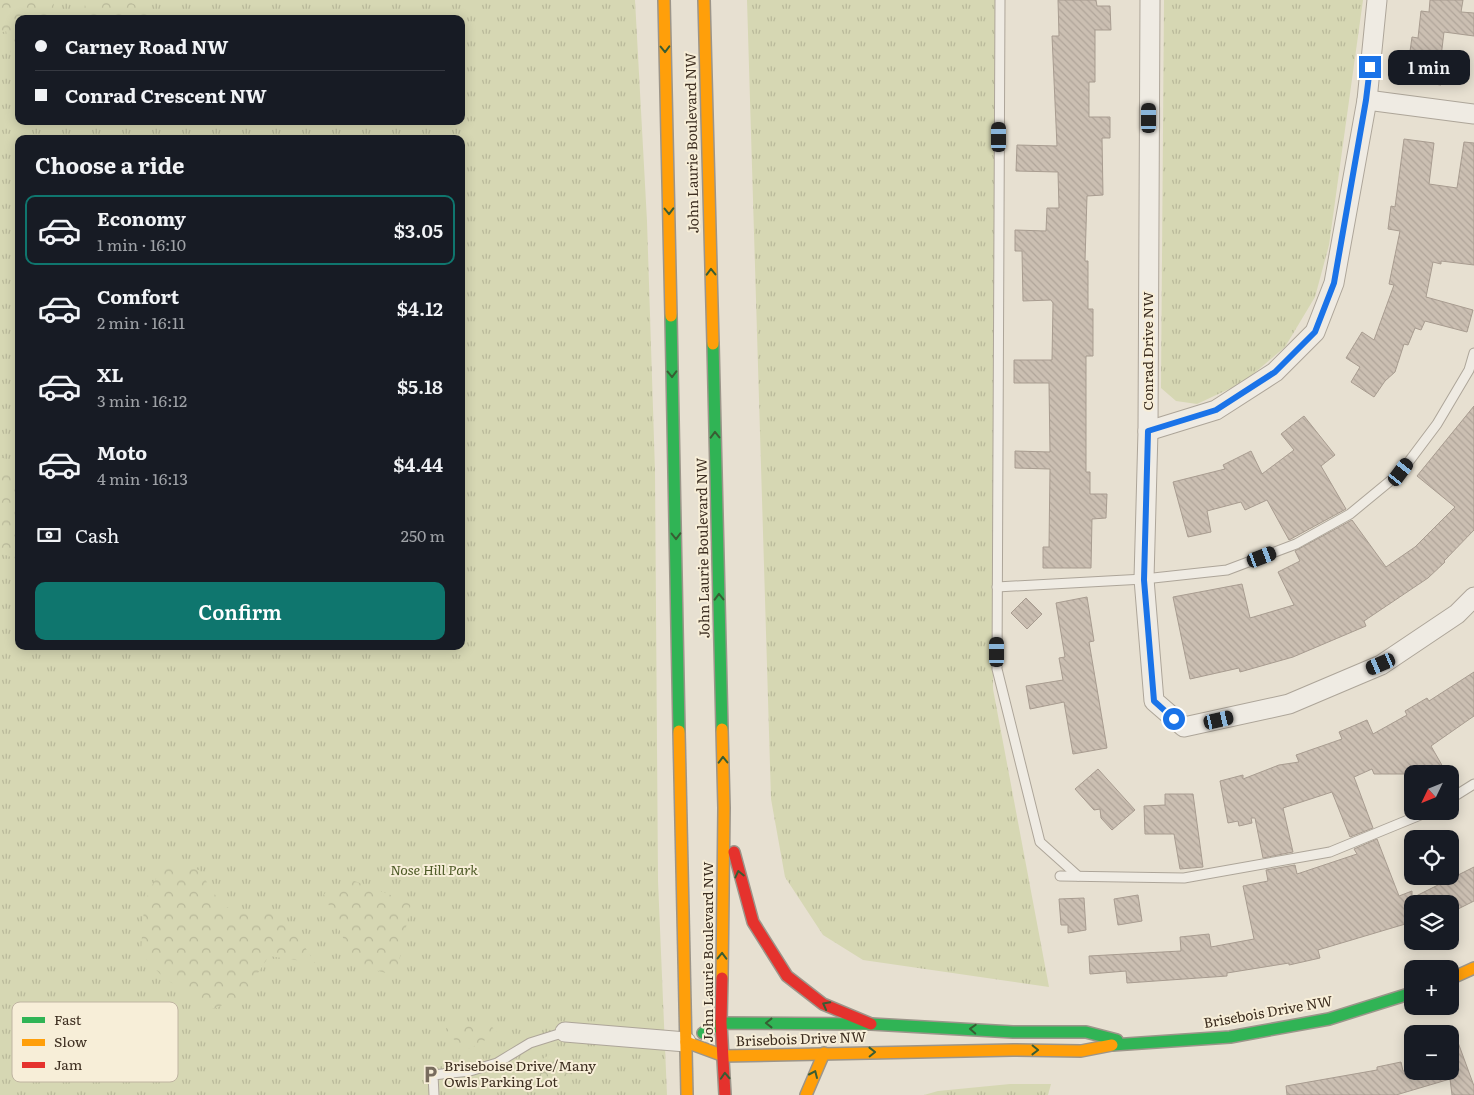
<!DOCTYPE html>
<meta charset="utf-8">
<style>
:root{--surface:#171b24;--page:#20242c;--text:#f1f3f6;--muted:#9ea1a6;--line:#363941;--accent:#0f766e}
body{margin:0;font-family:Literata,serif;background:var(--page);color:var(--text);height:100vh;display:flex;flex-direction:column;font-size:19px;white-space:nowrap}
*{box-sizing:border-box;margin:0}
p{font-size:16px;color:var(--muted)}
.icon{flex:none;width:28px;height:28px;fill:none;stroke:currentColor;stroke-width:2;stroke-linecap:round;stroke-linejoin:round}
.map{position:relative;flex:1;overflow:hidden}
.side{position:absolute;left:15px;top:135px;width:450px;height:515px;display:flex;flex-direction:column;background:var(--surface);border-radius:10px;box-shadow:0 2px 12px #0003}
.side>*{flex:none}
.hud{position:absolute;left:15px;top:15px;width:450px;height:110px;border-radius:10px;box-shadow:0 2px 12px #0003;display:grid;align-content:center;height:110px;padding:0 20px;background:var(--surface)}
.needle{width:32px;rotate:227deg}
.buttons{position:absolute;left:1404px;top:765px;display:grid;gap:10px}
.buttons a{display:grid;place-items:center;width:55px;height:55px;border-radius:10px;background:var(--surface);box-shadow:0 2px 12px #0003;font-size:25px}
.end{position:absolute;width:22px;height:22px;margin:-11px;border:6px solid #1a73e8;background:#fff;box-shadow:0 0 0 2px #fff}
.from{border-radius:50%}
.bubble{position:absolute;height:35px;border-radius:10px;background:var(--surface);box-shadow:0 2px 12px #0003;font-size:16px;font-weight:600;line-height:35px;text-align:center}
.car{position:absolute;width:15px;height:30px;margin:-15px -8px;border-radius:6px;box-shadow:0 0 4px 1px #0007;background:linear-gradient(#222 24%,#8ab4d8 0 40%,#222 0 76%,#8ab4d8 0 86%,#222 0)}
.hud b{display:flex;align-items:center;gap:18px;height:48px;font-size:19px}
.hud b+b{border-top:1px solid var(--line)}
.hud i{width:12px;height:12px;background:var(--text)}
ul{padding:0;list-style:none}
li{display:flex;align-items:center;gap:15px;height:70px;margin:0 10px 8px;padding:0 10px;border:2px solid transparent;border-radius:10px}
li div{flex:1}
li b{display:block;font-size:19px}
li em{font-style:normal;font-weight:600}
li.selected{border-color:var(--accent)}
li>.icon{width:45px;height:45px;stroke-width:1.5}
h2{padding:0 20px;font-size:22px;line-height:60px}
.pay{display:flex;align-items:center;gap:12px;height:55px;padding:0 20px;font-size:19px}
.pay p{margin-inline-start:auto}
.primary-button{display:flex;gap:10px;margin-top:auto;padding:10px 20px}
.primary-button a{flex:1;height:58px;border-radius:10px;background:var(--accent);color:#fff;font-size:20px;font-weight:600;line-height:58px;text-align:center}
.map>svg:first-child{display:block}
.grass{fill:url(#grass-tufts);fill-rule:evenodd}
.forest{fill:url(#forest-crowns)}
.building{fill:url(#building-back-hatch);stroke:#a89c90}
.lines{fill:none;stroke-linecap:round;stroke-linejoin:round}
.lane-casing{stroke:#ada599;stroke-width:11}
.street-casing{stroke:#ada599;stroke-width:21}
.fast-casing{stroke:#9c958a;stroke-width:14}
.slow-casing{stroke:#9c958a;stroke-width:14}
.jam-casing{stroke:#9c958a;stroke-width:14}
.lane{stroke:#efebe3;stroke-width:9}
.street{stroke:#efebe3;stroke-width:19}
.fast{stroke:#30b455;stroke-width:11}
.slow{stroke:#ff9f0a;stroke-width:11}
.jam{stroke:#e5322d;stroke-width:11}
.oneway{stroke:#385d33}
.route{stroke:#1a73e8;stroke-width:6}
.labels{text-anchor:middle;stroke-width:4;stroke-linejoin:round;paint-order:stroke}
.street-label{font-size:14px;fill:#3d2e20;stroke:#f7eed8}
.park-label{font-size:14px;font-style:italic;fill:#4d5a26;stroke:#f7eed8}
.poi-label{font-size:14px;fill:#3d2e20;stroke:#f7eed8;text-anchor:start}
.key{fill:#f7eed8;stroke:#bfb4a1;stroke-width:1}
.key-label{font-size:14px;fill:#3d2e20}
</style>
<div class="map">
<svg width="1474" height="1095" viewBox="0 0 1474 1095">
<defs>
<pattern id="grass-tufts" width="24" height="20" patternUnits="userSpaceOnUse" patternTransform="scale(1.25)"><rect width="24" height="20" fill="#d6d7b3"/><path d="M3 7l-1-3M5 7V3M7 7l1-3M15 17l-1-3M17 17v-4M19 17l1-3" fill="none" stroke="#b9b99a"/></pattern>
<pattern id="forest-crowns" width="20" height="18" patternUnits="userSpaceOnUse" patternTransform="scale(1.25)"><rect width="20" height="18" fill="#d6d7b3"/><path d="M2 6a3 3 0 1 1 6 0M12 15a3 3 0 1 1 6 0" fill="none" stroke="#b9b99a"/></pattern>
<pattern id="building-back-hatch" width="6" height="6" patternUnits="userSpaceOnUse" patternTransform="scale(1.25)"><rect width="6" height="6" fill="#cbbfb2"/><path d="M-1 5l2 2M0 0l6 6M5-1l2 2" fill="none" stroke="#afa499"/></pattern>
</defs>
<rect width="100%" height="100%" fill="#e7e0d1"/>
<g class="grass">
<path d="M0,0h635l12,221 8,250 3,410 9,214h-667zM19,19h442v102h-442zM19,139h442v507h-442z"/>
<polygon points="747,0 995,0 993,689 1049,987 863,960 823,935 785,877 771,799"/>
<polygon points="1164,0 1363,0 1329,245 1315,297 1285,347 1244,382 1197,404 1176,401 1161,388"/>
<polygon points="1010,1084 1051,1084 1048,1095 924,1095 938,1091"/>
</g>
<g class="forest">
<polygon points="0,0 54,0 53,19 19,19 19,61 12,58 6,31 0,33"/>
<polygon points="86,0 125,0 149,11 184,19 82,19"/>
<polygon points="0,454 19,477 19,560 0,553"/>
<path d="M167,863l32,7 24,37 46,5 24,16 22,35 -46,-7 -26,40 -29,13 -50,-31 -23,-24c3,-41 -1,-57 26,-91z"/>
<polygon points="352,880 411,903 396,976 365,967 347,947 324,894"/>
<polygon points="450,1021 490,1025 498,1033 469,1049 444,1033"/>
<polygon points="558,1049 576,1073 537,1085 532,1066"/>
</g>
<g class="building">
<polygon points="1058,0 1096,0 1097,6 1110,6 1111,30 1095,30 1095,82 1089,82 1089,117 1110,117 1110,138 1102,138 1103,195 1087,196 1085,261 1088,261 1088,309 1093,309 1093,356 1086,356 1086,472 1090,472 1090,494 1107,494 1106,518 1092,519 1091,568 1043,568 1043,547 1049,547 1050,469 1015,468 1015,451 1050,452 1049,383 1014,383 1014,360 1052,360 1053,303 1051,300 1023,301 1022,251 1015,251 1015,230 1046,231 1047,208 1059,208 1058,172 1016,171 1017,145 1057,146 1052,36 1059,36"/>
<polygon points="1430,0 1463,0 1461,12 1474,13 1474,36 1444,32 1440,65 1444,66 1441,85 1406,80 1412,37 1418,38 1421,11 1429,12"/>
<polygon points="1404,139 1434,143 1429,184 1457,188 1464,142 1474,143 1474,265 1441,261 1441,264 1433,262 1426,297 1473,310 1467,332 1425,321 1421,330 1415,328 1408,345 1404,344 1395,372 1385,381 1374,397 1351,382 1360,367 1346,358 1362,332 1374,340 1394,285 1389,284 1400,231 1388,229 1391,206 1395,207"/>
<polygon points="1474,406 1474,530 1444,561 1445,562 1428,578 1364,621 1366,626 1293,657 1240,672 1239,668 1190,679 1173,597 1242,584 1250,618 1294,605 1278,572 1300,561 1295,551 1352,520 1386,567 1415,547 1455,507 1417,476"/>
<polygon points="1304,416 1335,455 1321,466 1346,509 1289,540 1267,500 1245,510 1241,502 1207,511 1211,532 1188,537 1173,482 1225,469 1223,465 1251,451 1262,474 1294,450 1281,434"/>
<polygon points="1087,597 1094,641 1089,642 1107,748 1073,754 1064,702 1030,709 1026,686 1063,680 1059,658 1065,657 1056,603"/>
<polygon points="1026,598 1042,614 1027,629 1011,613"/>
<polygon points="1474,672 1474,716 1431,746 1447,774 1374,774 1372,769 1354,777 1373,828 1350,837 1332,792 1283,808 1293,852 1263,858 1255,818 1251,818 1252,823 1239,826 1238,821 1228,823 1220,781 1243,775 1243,779 1279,765 1299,762 1296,755 1342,739 1339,732 1367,720 1373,734 1407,715 1405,711 1427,698 1429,701"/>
<polygon points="1098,769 1135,810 1112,830 1101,818 1100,809 1094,810 1075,789"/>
<polygon points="1165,794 1193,794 1203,867 1180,869 1174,834 1145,834 1144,806 1165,805"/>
<polygon points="1377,839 1399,896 1412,891 1412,898 1474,867 1474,901 1450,913 1450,904 1412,904 1412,922 1318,950 1320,958 1289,965 1289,963 1227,973 1227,976 1127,983 1126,971 1090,974 1089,956 1181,951 1180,937 1209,934 1211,947 1254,939 1243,886 1268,881 1266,870 1295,865 1297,874 1357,854 1354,849"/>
<polygon points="1138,895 1142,921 1118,925 1114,899"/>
<polygon points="1084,898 1086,930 1068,933 1068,925 1061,925 1059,899"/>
<polygon points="1452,1026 1474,1086 1474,1095 1452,1095 1450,1079 1396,1095 1287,1095 1286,1086 1377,1070 1377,1067 1401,1062 1403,1071 1450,1071"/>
</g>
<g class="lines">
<defs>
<g id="lane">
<polyline points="1000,0 997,669 1040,842 1078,876"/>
<polyline points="997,587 1144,579 1227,570 1296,544 1350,514 1401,472 1437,424 1469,370 1474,353"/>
<polyline points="1450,799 1474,784"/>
<polyline points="1060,876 1184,878 1330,852 1430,811"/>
<polyline points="434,1095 433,1075 470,1071 497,1063 530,1043 565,1032"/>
</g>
<g id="street">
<polyline points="1150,0 1148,431 1144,579 1154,701 1184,727 1289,704 1381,665 1457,614 1474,597"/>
<polyline points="1367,100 1474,114"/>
<polyline points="1148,431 1216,410 1275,372 1315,332 1334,283 1367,100 1377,0"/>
<polyline points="565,1032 686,1042"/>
</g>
<g id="fast">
<polyline points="671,316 679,731"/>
<polyline points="713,344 722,729"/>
<polyline points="703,1033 721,1023 871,1024 1013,1032 1086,1032 1117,1040"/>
<polyline points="1112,1045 1230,1037 1329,1019 1412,993"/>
</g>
<g id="slow">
<polyline points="664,0 671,316"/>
<polyline points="704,0 713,344"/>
<polyline points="679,731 687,1095"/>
<polyline points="722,978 724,808 722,729"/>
<polyline points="1450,979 1474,968"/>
<polyline points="686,1042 724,1056 1013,1050 1081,1051 1112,1045"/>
<polyline points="806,1095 824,1053"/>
</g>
<g id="jam">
<polyline points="734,852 753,922 787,976 823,1004 871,1024"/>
<polyline points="722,978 721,1023 725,1095"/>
</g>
</defs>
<use href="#lane" class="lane-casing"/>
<use href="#street" class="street-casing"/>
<use href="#fast" class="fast-casing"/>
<use href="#slow" class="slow-casing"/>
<use href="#jam" class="jam-casing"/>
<use href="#lane" class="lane"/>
<use href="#street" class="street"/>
<use href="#fast" class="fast"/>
<use href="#slow" class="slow"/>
<use href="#jam" class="jam"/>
</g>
<defs><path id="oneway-chevron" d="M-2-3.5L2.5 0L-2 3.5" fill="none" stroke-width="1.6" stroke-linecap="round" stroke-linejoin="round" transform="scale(1.25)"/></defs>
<g class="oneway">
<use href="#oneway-chevron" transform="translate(665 49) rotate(89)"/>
<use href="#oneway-chevron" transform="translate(669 211) rotate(89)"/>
<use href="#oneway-chevron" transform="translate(711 272) rotate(-91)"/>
<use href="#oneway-chevron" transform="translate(672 374) rotate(89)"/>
<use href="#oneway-chevron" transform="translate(715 435) rotate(-91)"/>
<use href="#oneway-chevron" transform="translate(676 536) rotate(89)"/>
<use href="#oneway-chevron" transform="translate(719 597) rotate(-91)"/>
<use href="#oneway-chevron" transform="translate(723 760) rotate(-91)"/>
<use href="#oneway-chevron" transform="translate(739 874) rotate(-103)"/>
<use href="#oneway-chevron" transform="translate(722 956) rotate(-89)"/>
<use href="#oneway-chevron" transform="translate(826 1005) rotate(-152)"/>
<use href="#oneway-chevron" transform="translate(769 1023) rotate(-180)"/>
<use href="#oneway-chevron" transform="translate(973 1029) rotate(-177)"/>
<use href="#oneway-chevron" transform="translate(1035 1050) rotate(1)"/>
<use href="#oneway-chevron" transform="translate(872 1052) rotate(-1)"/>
<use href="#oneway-chevron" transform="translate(814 1074) rotate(-66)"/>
<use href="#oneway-chevron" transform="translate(725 1076) rotate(-93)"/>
</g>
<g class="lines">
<polyline class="route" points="1174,719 1154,701 1144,580 1148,431 1216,410 1275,372 1315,332 1334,283 1366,100 1370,67"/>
</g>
<defs>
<symbol id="parking-bare" viewBox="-9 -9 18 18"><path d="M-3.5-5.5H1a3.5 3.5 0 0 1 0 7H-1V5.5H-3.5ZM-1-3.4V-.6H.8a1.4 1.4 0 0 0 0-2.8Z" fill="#786c5e" stroke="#f7eed8" stroke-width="2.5" paint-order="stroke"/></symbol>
</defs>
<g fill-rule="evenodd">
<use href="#parking-bare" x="418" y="1062" width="25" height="25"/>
</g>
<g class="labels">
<g class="street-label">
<text transform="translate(692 143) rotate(-91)" y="5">John Laurie Boulevard NW</text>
<text transform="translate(1148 351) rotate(-90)" y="5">Conrad Drive NW</text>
<text transform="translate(703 548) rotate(-91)" y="5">John Laurie Boulevard NW</text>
<text transform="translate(708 952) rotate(-90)" y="5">John Laurie Boulevard NW</text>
<text transform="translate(1268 1012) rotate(-10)" y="5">Brisebois Drive NW</text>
<text transform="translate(801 1039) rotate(-2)" y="5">Brisebois Drive NW</text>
</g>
<g class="park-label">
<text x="434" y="875">Nose Hill Park</text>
</g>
<g class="poi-label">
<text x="444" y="1071">Briseboise Drive/Many<tspan x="444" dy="16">Owls Parking Lot</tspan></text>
</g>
</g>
<rect x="12" y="1002" width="166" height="80" rx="8" class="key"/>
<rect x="22" y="1017" width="23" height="6" fill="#30b455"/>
<rect x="22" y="1039" width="23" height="7" fill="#ff9f0a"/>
<rect x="22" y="1062" width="23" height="6" fill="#e5322d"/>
<g class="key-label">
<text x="54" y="1025">Fast</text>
<text x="54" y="1047">Slow</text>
<text x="54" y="1070">Jam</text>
</g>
</svg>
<div class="buttons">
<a><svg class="needle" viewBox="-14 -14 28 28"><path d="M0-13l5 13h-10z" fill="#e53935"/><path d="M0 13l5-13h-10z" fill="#9ea1a6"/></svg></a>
<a><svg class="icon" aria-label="locate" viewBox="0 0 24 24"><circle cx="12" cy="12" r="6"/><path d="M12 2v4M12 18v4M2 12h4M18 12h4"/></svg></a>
<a><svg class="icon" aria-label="layers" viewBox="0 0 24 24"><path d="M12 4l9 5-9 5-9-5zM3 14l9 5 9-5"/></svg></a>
<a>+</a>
<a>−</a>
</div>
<i class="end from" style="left:1174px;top:719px"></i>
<i class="end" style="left:1370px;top:67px"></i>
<div class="bubble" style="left:1388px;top:50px;width:82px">1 min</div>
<i class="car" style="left:1149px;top:118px;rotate:0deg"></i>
<i class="car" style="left:999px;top:137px;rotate:0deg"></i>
<i class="car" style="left:1401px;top:472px;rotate:37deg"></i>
<i class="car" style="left:1262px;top:557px;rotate:69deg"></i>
<i class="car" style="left:997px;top:652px;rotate:0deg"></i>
<i class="car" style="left:1381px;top:664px;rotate:247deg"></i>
<i class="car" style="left:1219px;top:720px;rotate:77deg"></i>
<div class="hud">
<b><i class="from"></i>Carney Road NW</b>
<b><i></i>Conrad Crescent NW</b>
</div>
<section class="side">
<h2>Choose a ride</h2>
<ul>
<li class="selected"><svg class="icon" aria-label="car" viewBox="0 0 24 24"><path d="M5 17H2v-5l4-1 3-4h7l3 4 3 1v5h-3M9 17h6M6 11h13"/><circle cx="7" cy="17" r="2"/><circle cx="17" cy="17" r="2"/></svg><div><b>Economy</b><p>1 min · 16:10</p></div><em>$3.05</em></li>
<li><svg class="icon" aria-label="car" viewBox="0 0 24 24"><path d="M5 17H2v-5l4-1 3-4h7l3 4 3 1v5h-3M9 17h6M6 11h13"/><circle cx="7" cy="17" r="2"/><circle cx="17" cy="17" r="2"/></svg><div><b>Comfort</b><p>2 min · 16:11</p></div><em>$4.12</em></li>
<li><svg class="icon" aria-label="car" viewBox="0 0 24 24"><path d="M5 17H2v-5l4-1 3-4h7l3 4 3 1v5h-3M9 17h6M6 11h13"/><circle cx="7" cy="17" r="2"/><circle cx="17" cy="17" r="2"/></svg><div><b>XL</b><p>3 min · 16:12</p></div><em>$5.18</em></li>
<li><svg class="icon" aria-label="car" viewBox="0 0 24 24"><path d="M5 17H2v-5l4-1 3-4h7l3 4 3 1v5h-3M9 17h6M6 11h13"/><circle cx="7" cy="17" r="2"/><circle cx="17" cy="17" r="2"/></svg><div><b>Moto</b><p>4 min · 16:13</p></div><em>$4.44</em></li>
</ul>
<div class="pay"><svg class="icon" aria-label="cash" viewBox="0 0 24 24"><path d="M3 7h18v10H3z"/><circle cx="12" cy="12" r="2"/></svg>Cash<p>250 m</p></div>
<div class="primary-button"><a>Confirm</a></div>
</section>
</div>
